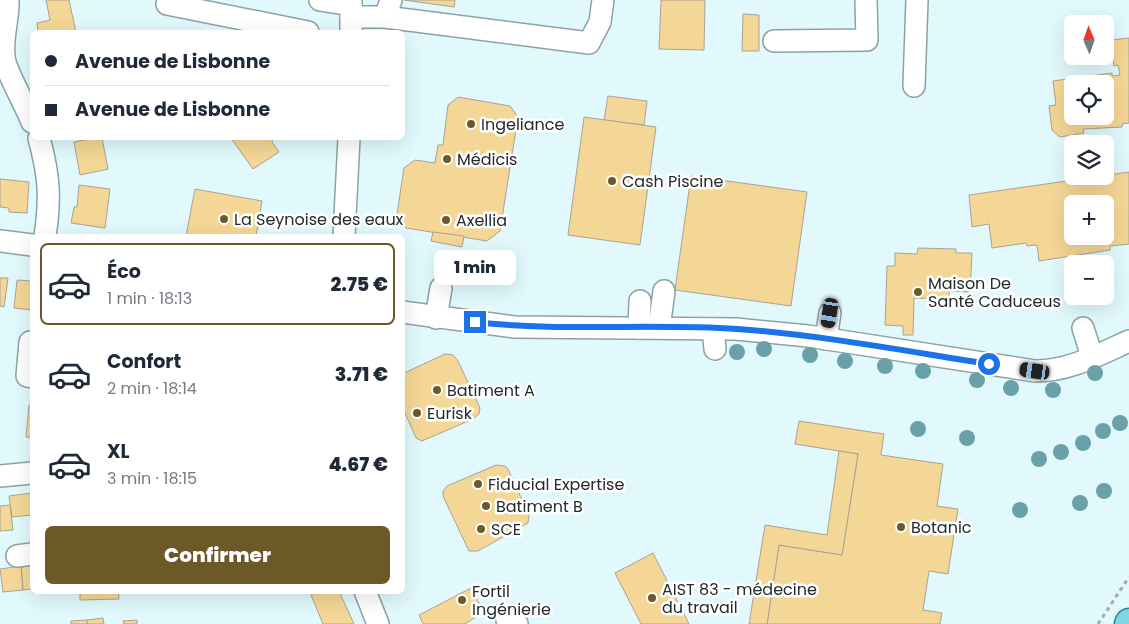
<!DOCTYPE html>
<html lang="fr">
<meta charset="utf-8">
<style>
:root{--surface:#fff;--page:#f6f6f7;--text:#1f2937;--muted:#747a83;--line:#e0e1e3;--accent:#6d5928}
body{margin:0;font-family:Poppins,sans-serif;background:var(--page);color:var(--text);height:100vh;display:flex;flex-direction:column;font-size:19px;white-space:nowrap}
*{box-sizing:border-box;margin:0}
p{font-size:16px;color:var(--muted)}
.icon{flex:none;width:28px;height:28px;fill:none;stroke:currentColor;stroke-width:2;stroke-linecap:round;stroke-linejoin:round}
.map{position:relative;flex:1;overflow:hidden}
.drawer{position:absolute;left:30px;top:234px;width:375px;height:360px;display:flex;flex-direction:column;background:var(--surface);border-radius:8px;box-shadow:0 5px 20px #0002}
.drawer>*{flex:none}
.hud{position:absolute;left:30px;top:30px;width:375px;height:110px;border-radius:8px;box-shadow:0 5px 20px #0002;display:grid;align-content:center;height:110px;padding:0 15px;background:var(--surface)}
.needle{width:32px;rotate:358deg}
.buttons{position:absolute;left:1064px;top:15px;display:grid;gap:10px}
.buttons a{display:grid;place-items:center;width:50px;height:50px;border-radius:8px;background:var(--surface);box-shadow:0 5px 20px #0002;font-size:25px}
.end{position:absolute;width:22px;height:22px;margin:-11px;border:6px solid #1a73e8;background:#fff;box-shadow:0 0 0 2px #fff}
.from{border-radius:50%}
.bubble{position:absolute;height:35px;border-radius:8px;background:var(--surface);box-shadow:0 5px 20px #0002;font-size:16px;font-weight:800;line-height:35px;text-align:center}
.car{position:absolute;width:15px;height:30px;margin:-15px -8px;border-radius:6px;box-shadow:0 0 4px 1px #0007;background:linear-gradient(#222 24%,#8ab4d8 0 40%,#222 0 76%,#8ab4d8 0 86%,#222 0)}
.hud b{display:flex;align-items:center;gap:18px;height:48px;font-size:19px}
.hud b+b{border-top:1px solid var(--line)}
.hud i{width:12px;height:12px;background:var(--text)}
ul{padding:9px 0 0;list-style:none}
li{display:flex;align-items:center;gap:15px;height:82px;margin:0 10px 8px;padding:0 5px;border:2px solid transparent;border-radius:8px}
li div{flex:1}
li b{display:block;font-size:19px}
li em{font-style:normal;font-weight:800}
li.selected{border-color:var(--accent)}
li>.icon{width:45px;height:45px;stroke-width:1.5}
.action{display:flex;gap:10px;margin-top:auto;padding:10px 15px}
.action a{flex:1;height:58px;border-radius:8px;background:var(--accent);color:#fff;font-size:20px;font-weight:800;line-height:58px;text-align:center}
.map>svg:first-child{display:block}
.building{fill:#f4d796;stroke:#aaa292;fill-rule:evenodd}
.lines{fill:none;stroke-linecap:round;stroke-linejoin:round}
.minor-casing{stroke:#8ca2a6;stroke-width:24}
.major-casing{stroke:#298897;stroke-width:29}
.path{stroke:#9caeb1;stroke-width:3;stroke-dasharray:4 4;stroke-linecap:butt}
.minor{stroke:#fff;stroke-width:21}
.major{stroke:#81d6e3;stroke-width:26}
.tree{fill:#6aa1a9}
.route{stroke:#1a73e8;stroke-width:6}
.poi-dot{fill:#6d5928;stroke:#fff;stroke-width:2}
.labels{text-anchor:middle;stroke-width:5;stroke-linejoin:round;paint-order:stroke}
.poi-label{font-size:16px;fill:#222a2c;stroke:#fff;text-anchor:start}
</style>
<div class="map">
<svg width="1129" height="624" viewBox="0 0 1129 624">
<rect width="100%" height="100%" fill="#e1f9fd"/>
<g class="building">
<polygon points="46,0 69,0 76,32 38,32 37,23 50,20"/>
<polygon points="404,0 455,0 454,7"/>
<polygon points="661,0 705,0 704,50 659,49"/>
<polygon points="743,14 759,15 759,51 742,51"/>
<path d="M1129,38v85l-7,1v3l-39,2 1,4 -24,4 -8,-7 -3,-24 7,-1 -3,-24 59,-8v3l8,-1 -2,-10 -4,1 -4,-26zM1072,84h33v32h-33z"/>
<polygon points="608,96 647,101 644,125 604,120"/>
<polygon points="458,97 510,106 518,117 500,231 487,241 406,228 397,214 404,168 415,160 435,163 438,145 443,145 448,105"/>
<polygon points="584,117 656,127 640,245 568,235"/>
<polygon points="94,138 102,138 108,169 80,175 74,142"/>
<polygon points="231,138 273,138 272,142 279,152 253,169"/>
<path d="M1129,172v72l-19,2v4l-71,11 -2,-16 -10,1 -1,-3 -34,5 -3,-24 -17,3 -3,-32zM1072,204h33v32h-33z"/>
<polygon points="691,176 807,192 791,306 675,290"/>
<polygon points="0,179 29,182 27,213 9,212 9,208 0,207"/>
<polygon points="79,185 110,189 105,228 71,223 74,207 77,207"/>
<polygon points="195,189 262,201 256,236 186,236"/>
<polygon points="433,232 464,236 462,247 431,241"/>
<polygon points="918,248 956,249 956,253 972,253 970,292 949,291 949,299 914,298 913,335 903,335 903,326 885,325 887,266 895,266 895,253 917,254"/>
<polygon points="0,278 8,278 4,307 0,306"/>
<polygon points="17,280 32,281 32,310 14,308"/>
<polygon points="445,354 453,355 458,361 480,408 479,414 473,419 422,441 416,438 402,406 402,374"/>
<polygon points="29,405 32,406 32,438 26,437"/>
<polygon points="799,421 884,434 881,455 943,464 937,506 958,509 948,574 929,571 923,610 942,613 940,624 767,624 779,545 842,555 858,454 795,444"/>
<polygon points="839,451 858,454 842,555 779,545 767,624 749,624 765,525 827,535"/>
<polygon points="496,465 505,466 508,469 529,515 528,523 478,551 469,551 443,496 443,491 447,486"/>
<polygon points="32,493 32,515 12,517 9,496"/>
<polygon points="10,505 13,530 0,531 0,506"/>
<polygon points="653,553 689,624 641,624 615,573"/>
<polygon points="32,565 32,589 23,590 21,566"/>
<polygon points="21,566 23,590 3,592 0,569"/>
<polygon points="471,588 484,612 465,624 423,624 419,615"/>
<polygon points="80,591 118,591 119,599 80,600"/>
<polygon points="319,591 339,591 354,624 323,624 311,595"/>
<polygon points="103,618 104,624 87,624 87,620"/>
<polygon points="87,620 87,624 71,624 71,621"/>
<polygon points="137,620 137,624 124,624 123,621"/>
</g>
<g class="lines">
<defs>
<g id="minor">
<path d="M8,0c1,20 -8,42 -3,62 5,17 20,42 27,60"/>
<polyline points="320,0 351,5"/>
<polyline points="167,4 308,32"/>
<polyline points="351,17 385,17 391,0"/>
<polyline points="385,17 589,43 600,22 603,0"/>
<polyline points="351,32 351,0"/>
<polyline points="774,41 867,40 866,0"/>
<polyline points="914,86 917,0"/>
<path d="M39,138c10,37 12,59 6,98"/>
<polyline points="344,236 349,138"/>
<polyline points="0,241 32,245"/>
<path d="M402,312l113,15 221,2 72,7 227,35c34,0 63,-16 94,-30"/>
<polyline points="436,318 441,288"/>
<polyline points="639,328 640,301"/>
<polyline points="659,328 664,291"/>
<polyline points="1083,328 1092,357"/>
<polyline points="713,329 715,349"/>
<polyline points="826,339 830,313"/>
<polyline points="32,342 30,342 27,376 32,377"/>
<polyline points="0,476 32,473"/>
<polyline points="17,556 32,554"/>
<polyline points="365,591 378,624"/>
<polyline points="507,620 517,624"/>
</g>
<polyline id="major" points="1128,624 1129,622"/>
</defs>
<use href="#minor" class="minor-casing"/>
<use href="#major" class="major-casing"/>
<polyline class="path" points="1098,624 1129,577"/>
<use href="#minor" class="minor"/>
<use href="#major" class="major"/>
</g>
<g class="tree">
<circle cx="764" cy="349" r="8"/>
<circle cx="737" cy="352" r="8"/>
<circle cx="810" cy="355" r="8"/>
<circle cx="845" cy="361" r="8"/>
<circle cx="885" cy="366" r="8"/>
<circle cx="923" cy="371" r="8"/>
<circle cx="1095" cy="373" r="8"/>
<circle cx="977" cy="380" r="8"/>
<circle cx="1011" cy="388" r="8"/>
<circle cx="1053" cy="390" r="8"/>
<circle cx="1120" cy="423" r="8"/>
<circle cx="918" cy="429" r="8"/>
<circle cx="1103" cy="431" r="8"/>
<circle cx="967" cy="438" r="8"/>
<circle cx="1083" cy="443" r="8"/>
<circle cx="1061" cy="452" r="8"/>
<circle cx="1039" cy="459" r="8"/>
<circle cx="1104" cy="491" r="8"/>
<circle cx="1080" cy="503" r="8"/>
<circle cx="1020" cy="510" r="8"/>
</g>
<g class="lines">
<path class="route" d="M475,322c87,10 175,1 262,7 84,6 168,22 252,35"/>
</g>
<g class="poi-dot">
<circle cx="471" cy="124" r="5"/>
<circle cx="447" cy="159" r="5"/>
<circle cx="612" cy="181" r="5"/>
<circle cx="224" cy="219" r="5"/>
<circle cx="446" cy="220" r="5"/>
<circle cx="918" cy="292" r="5"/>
<circle cx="437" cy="390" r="5"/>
<circle cx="417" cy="413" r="5"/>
<circle cx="478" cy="484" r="5"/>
<circle cx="486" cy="506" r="5"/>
<circle cx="901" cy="527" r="5"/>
<circle cx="481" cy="529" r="5"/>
<circle cx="652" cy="598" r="5"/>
<circle cx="462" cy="600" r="5"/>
</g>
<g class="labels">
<g class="poi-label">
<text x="481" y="130">Ingeliance</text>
<text x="457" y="165">Médicis</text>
<text x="622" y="187">Cash Piscine</text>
<text x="234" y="225">La Seynoise des eaux</text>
<text x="456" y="226">Axellia</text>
<text x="928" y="289">Maison De<tspan x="928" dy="18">Santé Caduceus</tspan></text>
<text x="447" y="396">Batiment A</text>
<text x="427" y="419">Eurisk</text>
<text x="488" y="490">Fiducial Expertise</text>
<text x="496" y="512">Batiment B</text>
<text x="911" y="533">Botanic</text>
<text x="491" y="535">SCE</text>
<text x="662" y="595">AIST 83 - médecine<tspan x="662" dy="18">du travail</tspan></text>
<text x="472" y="597">Fortil<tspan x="472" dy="18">Ingénierie</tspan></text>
</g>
</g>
</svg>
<div class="buttons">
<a><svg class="needle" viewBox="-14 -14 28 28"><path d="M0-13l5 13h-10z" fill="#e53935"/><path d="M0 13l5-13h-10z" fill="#747a83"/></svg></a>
<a><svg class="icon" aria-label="locate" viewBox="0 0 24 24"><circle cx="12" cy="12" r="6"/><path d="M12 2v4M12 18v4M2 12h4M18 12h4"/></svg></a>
<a><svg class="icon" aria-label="layers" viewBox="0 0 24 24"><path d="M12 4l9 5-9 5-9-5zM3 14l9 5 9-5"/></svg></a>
<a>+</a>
<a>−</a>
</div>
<i class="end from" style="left:989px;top:364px"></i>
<i class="end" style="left:475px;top:322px"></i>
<div class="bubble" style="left:434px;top:250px;width:82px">1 min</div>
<i class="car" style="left:830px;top:313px;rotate:189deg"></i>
<i class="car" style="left:1035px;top:371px;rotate:278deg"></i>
<div class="hud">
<b><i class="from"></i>Avenue de Lisbonne</b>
<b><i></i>Avenue de Lisbonne</b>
</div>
<section class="drawer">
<ul>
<li class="selected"><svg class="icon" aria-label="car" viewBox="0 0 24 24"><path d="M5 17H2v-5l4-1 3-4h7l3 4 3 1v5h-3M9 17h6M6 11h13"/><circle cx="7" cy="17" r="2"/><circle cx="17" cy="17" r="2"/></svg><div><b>Éco</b><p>1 min · 18:13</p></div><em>2.75 €</em></li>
<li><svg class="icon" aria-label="car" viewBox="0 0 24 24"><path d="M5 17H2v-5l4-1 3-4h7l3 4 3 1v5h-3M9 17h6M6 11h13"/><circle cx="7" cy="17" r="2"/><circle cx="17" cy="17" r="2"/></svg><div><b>Confort</b><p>2 min · 18:14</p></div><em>3.71 €</em></li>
<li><svg class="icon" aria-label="car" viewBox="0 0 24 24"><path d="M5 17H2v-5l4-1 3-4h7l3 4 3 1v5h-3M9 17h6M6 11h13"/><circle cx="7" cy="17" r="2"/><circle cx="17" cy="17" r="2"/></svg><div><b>XL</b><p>3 min · 18:15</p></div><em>4.67 €</em></li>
</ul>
<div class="action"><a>Confirmer</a></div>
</section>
</div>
